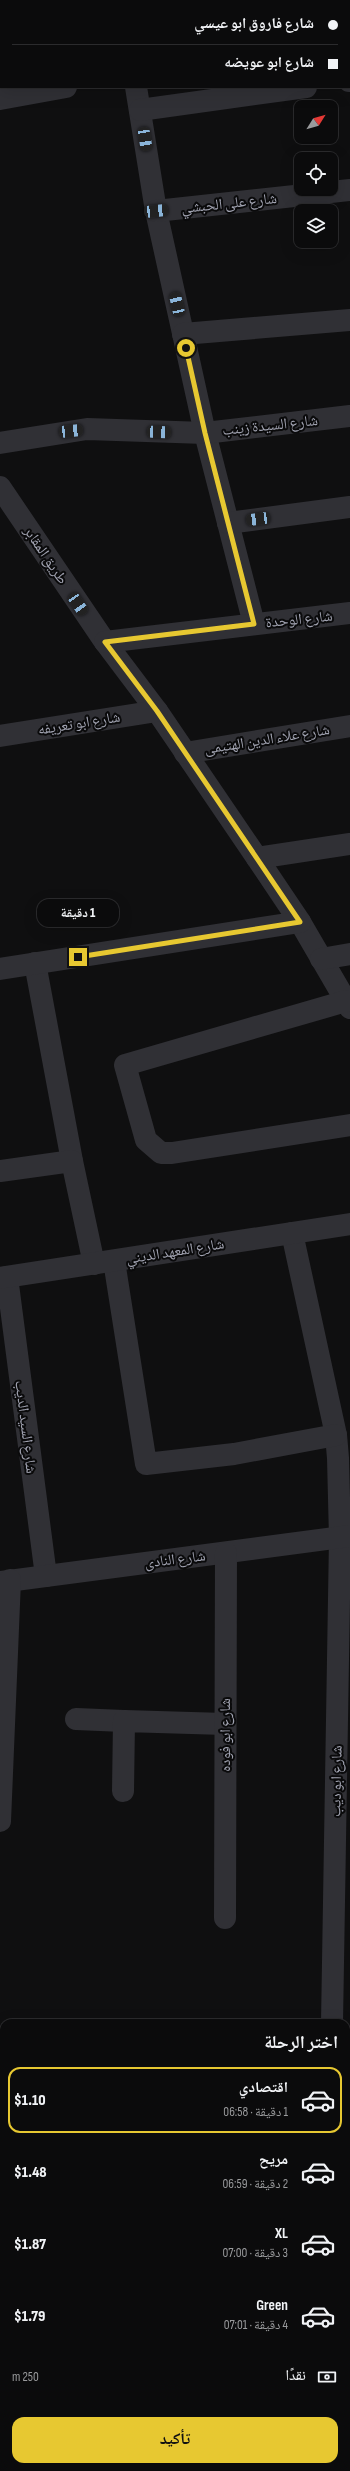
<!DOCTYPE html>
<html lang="ar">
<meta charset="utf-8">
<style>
:root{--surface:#0b0b0c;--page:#141415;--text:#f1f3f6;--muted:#9a9b9d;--line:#2b2b2d;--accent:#e7c831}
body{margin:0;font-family:"Sofia Sans Condensed","Noto Naskh Arabic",sans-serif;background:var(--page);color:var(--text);direction:rtl;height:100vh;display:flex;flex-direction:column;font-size:15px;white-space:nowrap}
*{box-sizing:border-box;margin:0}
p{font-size:13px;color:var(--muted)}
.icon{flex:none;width:22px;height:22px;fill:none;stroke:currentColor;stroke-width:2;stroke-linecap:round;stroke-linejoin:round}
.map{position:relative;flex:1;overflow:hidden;direction:ltr}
.drawer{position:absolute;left:0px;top:2019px;width:350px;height:452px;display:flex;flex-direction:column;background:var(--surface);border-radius:12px 12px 0 0;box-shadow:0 4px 16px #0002,0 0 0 1px var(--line);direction:rtl}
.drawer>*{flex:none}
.top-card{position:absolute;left:0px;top:0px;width:350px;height:88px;box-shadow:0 4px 16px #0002,0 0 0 1px var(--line);direction:rtl;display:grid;align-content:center;height:88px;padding:0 12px;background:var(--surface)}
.needle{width:26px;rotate:53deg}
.controls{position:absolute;left:294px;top:100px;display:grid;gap:8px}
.controls a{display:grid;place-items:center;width:44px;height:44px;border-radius:8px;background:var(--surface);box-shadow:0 4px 16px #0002,0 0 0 1px var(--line);font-size:20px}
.end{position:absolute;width:18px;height:18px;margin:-9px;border:5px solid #e7c831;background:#111;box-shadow:0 0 0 2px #111}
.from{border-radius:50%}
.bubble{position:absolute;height:28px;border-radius:12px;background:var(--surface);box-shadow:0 4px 16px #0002,0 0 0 1px var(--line);font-size:13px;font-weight:800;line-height:28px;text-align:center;direction:rtl}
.car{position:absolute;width:12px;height:24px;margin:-12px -6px;border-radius:5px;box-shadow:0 0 3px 1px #0007;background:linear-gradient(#222 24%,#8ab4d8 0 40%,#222 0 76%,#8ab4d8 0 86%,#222 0)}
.top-card b{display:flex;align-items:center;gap:14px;height:38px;font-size:15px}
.top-card b+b{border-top:1px solid var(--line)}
.top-card i{width:10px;height:10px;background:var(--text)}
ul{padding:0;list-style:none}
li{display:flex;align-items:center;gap:12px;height:66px;margin:0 8px 6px;padding:0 4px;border:2px solid transparent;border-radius:12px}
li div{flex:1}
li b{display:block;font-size:15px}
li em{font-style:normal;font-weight:800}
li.active{border-color:var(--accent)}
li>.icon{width:36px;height:36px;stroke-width:1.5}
h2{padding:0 12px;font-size:18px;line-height:48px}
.pay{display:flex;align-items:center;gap:10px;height:44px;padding:0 12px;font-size:15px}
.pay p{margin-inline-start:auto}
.action{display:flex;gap:8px;margin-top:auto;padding:8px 12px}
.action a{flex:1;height:46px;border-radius:12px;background:var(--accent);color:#111;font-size:16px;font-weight:800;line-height:46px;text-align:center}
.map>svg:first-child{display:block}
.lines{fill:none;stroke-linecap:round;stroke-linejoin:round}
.street{stroke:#303035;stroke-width:22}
.route{stroke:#e7c831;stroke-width:5}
.labels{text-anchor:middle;stroke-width:4;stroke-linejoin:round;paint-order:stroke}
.street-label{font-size:15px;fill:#a1a3b1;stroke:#0a0a0b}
</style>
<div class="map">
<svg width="350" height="2471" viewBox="0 0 350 2471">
<rect width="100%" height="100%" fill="#0f0f10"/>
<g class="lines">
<g class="street">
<polyline points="122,0 122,1"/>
<polyline points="223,0 224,1"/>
<polyline points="349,81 350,80"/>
<polyline points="136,87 156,211 205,433 254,624"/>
<polyline points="0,99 66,87"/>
<polyline points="140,110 306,87"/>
<polyline points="156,211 350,190"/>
<polyline points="183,334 350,320"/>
<polyline points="0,443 87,429 205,433 350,416"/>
<polyline points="0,487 105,642 157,711 257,858 300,922 350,1008"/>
<polyline points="228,523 350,507"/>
<polyline points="105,642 350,613"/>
<polyline points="0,736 157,711"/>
<polyline points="185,753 350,726"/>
<polyline points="257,858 350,844"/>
<polyline points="321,959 350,954"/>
<polyline points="35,963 72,1161"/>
<polyline points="0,969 300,922"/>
<polyline points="346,1001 125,1065 146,1140 161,1153 172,1153 350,1125"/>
<polyline points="0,1171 72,1161 94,1264"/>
<polyline points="292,1233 336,1435 338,1458 340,1538 332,2023"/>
<polyline points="114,1261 146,1464 234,1454 336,1435"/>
<polyline points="7,1277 46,1576"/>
<polyline points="0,1278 350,1224"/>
<polyline points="0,1582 350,1536"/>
<polyline points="76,1719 124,1721"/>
<polyline points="123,1791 124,1721 225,1724"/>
<polyline points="0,1821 10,1580"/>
<polyline points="225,1918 226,1553"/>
<polyline points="0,2113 4,2113"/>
<polyline points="346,2115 350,2115"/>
<polyline points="0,2178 4,2178"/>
<polyline points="0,2265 4,2264"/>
<polyline points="0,2351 4,2350"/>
<polyline points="346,2366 350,2365"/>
<polyline points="0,2418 4,2417"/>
<polyline points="223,2467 224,2471"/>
</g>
</g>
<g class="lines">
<polyline class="route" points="78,957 300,922 157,711 105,642 254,624 205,433 186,348"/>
</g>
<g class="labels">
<g class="street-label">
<text transform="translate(229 203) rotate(-6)" y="5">شارع على الحبشي</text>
<text transform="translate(270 425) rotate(-6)" y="5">شارع السيدة زينب</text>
<text transform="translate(46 555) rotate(56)" y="5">طريق المقابر</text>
<text transform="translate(299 619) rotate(-6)" y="5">شارع الوحدة</text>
<text transform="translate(79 723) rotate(-9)" y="5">شارع ابو تعريفه</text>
<text transform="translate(267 739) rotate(-9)" y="5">شارع علاء الدين الهتيمى</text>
<text transform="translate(175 1251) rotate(-9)" y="5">شارع المعهد الديني</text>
<text transform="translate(26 1427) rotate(83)" y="5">شارع السيد الديب</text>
<text transform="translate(175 1559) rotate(-7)" y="5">شارع النادى</text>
<text transform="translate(225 1735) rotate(-90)" y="5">شارع ابو فوده</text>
<text transform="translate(336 1781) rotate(-89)" y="5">شارع ابو ديب</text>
</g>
</g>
</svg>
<div class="controls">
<a><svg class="needle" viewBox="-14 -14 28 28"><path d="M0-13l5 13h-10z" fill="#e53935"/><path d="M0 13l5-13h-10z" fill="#9a9b9d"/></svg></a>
<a><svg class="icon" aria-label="locate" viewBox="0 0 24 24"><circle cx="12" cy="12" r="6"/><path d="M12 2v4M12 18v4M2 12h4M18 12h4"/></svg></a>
<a><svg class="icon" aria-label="layers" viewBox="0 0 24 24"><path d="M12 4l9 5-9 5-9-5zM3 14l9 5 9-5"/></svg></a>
</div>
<i class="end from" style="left:186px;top:348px"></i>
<i class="end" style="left:78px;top:957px"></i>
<div class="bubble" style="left:37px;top:899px;width:82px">1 دقيقة</div>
<i class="car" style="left:145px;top:139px;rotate:171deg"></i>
<i class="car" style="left:156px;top:211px;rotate:84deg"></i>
<i class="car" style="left:177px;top:304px;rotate:347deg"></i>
<i class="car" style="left:71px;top:431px;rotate:84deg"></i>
<i class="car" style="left:159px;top:432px;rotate:92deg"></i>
<i class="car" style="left:258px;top:519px;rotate:263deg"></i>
<i class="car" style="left:78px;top:604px;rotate:146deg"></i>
<div class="top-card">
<b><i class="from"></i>شارع فاروق ابو عيسي</b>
<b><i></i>شارع ابو عويضه</b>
</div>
<section class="drawer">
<h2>اختر الرحلة</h2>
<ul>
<li class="active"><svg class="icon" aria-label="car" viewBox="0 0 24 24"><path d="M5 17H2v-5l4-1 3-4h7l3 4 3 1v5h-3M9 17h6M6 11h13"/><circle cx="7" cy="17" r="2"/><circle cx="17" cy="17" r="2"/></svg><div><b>اقتصادي</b><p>1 دقيقة · 06:58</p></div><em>$1.10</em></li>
<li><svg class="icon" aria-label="car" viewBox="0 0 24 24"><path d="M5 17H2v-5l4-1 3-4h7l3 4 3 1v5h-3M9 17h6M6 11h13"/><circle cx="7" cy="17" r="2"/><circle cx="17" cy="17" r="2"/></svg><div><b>مريح</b><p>2 دقيقة · 06:59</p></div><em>$1.48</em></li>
<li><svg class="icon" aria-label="car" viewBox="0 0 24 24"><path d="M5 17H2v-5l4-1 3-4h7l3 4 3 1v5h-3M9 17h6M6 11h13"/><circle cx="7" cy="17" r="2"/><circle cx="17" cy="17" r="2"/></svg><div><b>XL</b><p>3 دقيقة · 07:00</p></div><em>$1.87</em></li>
<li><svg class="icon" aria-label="car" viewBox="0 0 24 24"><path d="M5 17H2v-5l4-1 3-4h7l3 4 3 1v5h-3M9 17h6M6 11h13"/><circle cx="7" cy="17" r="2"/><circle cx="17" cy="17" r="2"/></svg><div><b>Green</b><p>4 دقيقة · 07:01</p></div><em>$1.79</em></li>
</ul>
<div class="pay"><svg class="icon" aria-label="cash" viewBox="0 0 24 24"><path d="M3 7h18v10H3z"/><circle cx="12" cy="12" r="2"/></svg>نقدًا<p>250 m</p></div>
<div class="action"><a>تأكيد</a></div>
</section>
</div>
